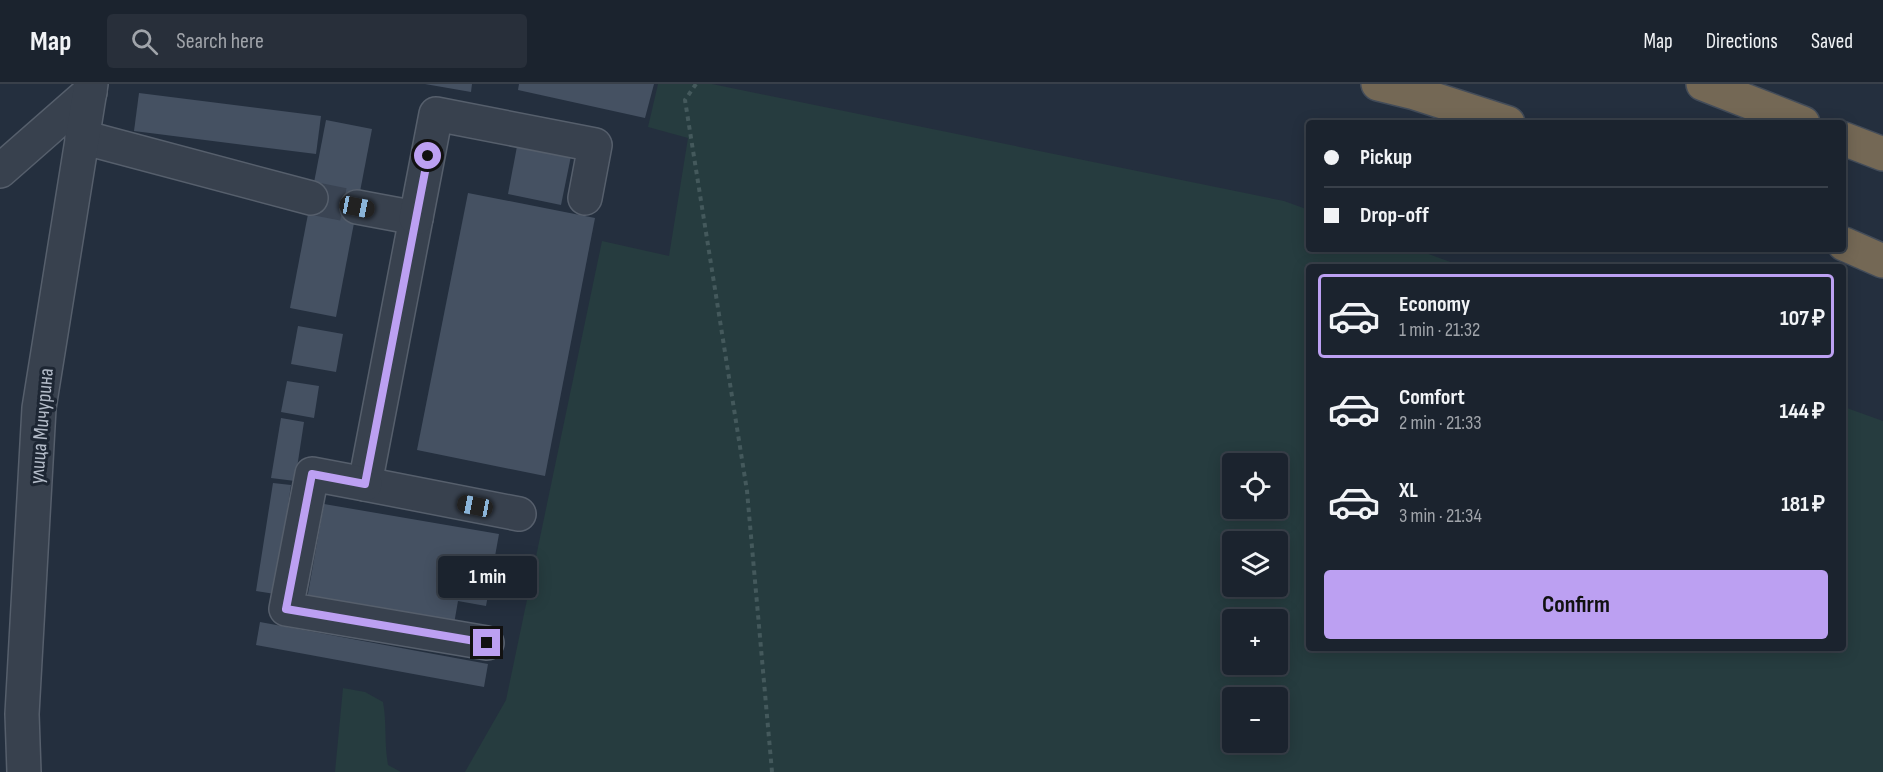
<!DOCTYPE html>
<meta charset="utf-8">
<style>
:root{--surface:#1b232e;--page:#282f3a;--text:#f1f3f6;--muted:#a0a4aa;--line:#39404a;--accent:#bca0f2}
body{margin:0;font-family:"Sofia Sans Condensed",sans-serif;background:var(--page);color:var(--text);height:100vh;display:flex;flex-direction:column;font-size:22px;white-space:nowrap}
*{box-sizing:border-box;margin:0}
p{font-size:20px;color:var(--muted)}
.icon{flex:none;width:33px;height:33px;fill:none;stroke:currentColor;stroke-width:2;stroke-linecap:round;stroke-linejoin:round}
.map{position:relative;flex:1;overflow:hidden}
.sheet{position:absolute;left:1306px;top:180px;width:540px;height:387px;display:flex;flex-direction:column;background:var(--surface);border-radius:6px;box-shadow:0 3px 15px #0003,0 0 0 2px var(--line)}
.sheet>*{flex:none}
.hud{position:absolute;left:1306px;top:36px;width:540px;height:132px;border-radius:6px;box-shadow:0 3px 15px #0003,0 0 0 2px var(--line);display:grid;align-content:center;height:132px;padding:0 18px;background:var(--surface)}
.buttons{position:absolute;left:1222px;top:369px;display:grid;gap:12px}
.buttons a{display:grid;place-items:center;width:66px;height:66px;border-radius:6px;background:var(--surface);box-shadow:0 3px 15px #0003,0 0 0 2px var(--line);font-size:30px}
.end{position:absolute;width:27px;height:27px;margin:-14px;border:8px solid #bca0f2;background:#111;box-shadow:0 0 0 3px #111}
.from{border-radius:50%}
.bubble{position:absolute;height:42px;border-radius:6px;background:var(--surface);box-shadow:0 3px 15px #0003,0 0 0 2px var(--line);font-size:20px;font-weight:700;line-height:42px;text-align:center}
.car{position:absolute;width:18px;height:36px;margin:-18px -9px;border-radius:8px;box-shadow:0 0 4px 2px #0007;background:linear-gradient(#222 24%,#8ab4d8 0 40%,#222 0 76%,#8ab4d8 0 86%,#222 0)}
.hud b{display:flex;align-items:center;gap:21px;height:57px;font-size:22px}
.hud b+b{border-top:2px solid var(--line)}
.hud i{width:15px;height:15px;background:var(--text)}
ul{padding:10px 0 0;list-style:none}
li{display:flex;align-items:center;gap:18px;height:84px;margin:0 12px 9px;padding:0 6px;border:3px solid transparent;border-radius:6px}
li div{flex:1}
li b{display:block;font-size:22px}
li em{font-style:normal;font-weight:700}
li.current{border-color:var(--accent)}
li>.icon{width:54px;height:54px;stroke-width:1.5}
.cta{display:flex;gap:12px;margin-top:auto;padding:12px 18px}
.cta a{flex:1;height:69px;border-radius:6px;background:var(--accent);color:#111;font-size:24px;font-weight:700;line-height:69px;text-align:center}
header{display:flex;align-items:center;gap:36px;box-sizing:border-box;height:84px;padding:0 30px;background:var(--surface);border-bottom:2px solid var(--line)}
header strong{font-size:28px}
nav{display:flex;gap:33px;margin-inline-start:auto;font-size:21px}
.search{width:420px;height:54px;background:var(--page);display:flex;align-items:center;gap:15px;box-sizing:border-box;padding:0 21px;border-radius:6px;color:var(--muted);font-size:22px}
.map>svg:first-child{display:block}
.green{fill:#263c3f;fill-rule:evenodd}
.building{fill:#455162}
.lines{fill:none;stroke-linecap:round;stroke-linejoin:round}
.minor-tunnel{stroke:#3a4453;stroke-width:33;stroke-dasharray:33 16;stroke-linecap:butt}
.minor-casing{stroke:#565f6c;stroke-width:36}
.highway-casing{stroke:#434c59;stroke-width:36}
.path{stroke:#44595c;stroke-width:4;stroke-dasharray:4.5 4.5;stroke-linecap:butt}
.minor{stroke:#38414e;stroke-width:33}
.highway{stroke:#746855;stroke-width:33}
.route{stroke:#bca0f2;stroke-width:8}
.labels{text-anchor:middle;stroke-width:6;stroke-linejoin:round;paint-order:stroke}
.street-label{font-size:21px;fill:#b4bcc9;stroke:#1d2633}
</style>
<header>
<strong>Map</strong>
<div class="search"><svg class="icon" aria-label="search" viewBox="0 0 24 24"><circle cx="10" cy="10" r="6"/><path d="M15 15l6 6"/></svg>Search here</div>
<nav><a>Map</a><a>Directions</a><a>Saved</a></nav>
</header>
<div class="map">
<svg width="1883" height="688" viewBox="0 0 1883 688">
<rect width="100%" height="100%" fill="#242f3e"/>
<g class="green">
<path d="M658,0h54l572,117 25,9 1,39h105l49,18h-154v381h534v-241l39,14v351h-1418l41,-72 96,-459 67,15 19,-118 -40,-11zM1233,380h45v44h-45zM1233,458h45v44h-45zM1233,536h45v44h-45zM1233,614h45v44h-45z"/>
<path d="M343,604l22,4 18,10c4,22 1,40 5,63l13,7h-66z"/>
</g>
<g class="building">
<polygon points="425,0 472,0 471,8"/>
<polygon points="519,0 654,0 645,34 518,6"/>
<polygon points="139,9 321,32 316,70 134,47"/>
<polygon points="326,36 372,45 336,233 290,224"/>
<polygon points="518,57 572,67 561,121 508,110"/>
<polygon points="468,109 595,134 545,392 417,366"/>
<polygon points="298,242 343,250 336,288 291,280"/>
<polygon points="287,297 319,302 314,334 281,328"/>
<polygon points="281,334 304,338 295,397 271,394"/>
<polygon points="273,399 291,401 275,510 256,507"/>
<polygon points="324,420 499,450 486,522 458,517 454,540 307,515"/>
<polygon points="260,538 488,580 484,603 256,561"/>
</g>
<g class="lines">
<polyline class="minor-tunnel" points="311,114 357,123"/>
<defs>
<g id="minor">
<polyline points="82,53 311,114"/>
<polyline points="0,87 90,8"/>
<polyline points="357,123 416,134 365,400 519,430"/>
<polyline points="416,134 436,30 595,61 585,114"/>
<polyline points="365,400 312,390 286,525 487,559"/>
<polyline points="24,688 22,630 39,324 91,0"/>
</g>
<g id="highway">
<polyline points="1378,0 1415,9 1508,39"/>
<polyline points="1703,0 1803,39"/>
<polyline points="1844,55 1883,70"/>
<polyline points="1844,160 1883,177"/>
</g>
</defs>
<use href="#minor" class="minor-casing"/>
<use href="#highway" class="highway-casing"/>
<polyline class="path" points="696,0 685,16 747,407 772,688"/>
<use href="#minor" class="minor"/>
<use href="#highway" class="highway"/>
</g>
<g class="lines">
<polyline class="route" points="428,72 365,400 312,390 286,525 487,559"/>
</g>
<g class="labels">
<g class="street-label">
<text transform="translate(41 342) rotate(-85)" y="7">улица Мичурина</text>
</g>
</g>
</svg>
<div class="buttons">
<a><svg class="icon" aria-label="locate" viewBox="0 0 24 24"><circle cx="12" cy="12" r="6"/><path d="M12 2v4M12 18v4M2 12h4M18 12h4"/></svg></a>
<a><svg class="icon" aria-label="layers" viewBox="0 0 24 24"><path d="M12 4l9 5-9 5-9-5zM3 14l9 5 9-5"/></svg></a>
<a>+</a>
<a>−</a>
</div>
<i class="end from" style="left:428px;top:72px"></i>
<i class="end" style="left:487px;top:559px"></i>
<div class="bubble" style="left:438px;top:472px;width:99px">1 min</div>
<i class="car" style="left:357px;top:123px;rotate:101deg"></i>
<i class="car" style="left:475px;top:422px;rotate:281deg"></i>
<div class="hud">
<b><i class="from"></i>Pickup</b>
<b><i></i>Drop-off</b>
</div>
<section class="sheet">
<ul>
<li class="current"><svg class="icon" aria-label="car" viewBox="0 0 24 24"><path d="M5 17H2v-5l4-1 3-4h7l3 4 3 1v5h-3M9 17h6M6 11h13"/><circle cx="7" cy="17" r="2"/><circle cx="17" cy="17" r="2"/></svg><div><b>Economy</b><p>1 min · 21:32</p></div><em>107 ₽</em></li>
<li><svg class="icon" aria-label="car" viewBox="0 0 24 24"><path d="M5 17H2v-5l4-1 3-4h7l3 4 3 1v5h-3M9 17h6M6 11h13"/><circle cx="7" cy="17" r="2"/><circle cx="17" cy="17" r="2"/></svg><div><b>Comfort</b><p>2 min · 21:33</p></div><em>144 ₽</em></li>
<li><svg class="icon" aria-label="car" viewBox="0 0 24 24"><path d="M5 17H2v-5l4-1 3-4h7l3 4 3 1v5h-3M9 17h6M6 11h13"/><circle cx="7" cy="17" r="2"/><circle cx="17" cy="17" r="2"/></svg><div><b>XL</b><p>3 min · 21:34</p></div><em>181 ₽</em></li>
</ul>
<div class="cta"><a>Confirm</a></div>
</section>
</div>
